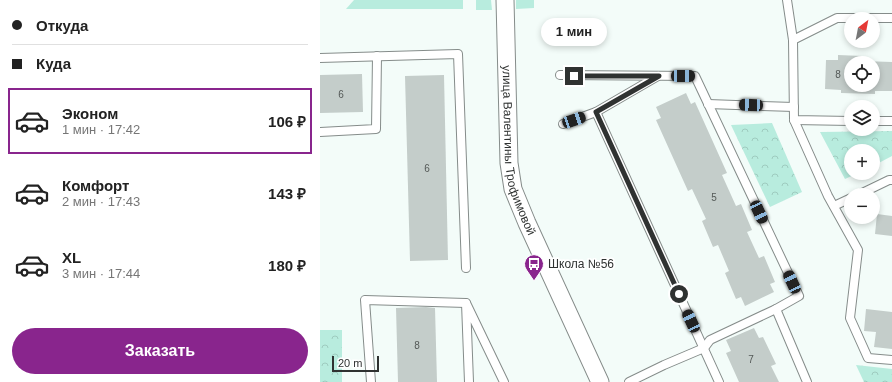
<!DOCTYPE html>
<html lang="ru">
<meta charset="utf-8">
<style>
:root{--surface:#fff;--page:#f6f6f6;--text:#222;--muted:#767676;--line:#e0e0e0;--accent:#89258d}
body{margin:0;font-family:Helvetica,sans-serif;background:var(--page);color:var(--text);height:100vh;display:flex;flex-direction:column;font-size:15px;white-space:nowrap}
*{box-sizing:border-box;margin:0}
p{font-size:13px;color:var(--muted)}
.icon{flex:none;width:22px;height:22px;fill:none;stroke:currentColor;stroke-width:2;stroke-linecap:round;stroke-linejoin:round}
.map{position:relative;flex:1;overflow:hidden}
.drawer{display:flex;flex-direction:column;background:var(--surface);width:320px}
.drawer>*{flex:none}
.top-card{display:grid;align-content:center;height:88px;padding:0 12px;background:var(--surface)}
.needle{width:26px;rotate:32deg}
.controls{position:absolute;left:524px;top:12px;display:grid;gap:8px}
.controls a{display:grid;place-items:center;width:36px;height:36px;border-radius:50%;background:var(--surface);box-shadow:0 2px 6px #0003;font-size:20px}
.scale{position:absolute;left:12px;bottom:10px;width:47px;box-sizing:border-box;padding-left:4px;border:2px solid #2f3231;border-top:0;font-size:11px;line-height:14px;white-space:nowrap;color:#2f3231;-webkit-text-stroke:3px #fff;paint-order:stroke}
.end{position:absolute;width:18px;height:18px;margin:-9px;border:5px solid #2f3231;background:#fff;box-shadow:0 0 0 2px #fff}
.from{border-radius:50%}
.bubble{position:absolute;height:28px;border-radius:14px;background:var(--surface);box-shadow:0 2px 6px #0003;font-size:13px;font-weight:600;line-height:28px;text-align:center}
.car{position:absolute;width:12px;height:24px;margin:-12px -6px;border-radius:5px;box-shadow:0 0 3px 1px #0007;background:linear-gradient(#222 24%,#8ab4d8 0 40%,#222 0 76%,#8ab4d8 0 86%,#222 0)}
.top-card b{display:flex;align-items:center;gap:14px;height:38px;font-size:15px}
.top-card b+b{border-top:1px solid var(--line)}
.top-card i{width:10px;height:10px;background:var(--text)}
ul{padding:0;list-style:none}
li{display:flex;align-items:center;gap:12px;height:66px;margin:0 8px 6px;padding:0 4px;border:2px solid transparent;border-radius:0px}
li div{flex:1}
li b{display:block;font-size:15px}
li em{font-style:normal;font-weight:600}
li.on{border-color:var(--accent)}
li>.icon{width:36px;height:36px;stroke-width:1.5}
.primary-button{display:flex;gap:8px;margin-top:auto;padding:8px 12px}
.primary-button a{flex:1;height:46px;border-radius:24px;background:var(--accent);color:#fff;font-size:16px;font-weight:600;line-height:46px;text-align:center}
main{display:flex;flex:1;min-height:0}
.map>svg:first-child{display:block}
.grass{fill:#b8ecde}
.park{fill:url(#park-crowns)}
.building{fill:#c4cdca;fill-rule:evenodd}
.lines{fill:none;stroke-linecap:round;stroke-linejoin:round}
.lane-casing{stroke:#858c8a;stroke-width:10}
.street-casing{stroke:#858c8a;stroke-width:19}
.lane{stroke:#fff;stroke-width:8}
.street{stroke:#fff;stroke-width:17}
.route{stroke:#2f3231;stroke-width:5}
.labels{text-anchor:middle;stroke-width:3.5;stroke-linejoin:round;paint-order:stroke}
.number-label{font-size:10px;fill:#545957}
.street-label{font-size:12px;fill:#2f3231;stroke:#fff}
.poi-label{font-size:12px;fill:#2f3231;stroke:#fff;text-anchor:start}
</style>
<main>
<section class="drawer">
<div class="top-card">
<b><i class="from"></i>Откуда</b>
<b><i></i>Куда</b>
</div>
<ul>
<li class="on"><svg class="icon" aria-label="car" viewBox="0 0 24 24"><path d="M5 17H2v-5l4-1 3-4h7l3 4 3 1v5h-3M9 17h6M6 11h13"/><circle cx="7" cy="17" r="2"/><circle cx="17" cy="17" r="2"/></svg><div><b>Эконом</b><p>1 мин · 17:42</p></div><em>106 ₽</em></li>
<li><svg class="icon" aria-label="car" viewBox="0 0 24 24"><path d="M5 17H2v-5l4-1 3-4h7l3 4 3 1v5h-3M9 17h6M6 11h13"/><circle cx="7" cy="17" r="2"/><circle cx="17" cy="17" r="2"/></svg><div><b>Комфорт</b><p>2 мин · 17:43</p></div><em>143 ₽</em></li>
<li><svg class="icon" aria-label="car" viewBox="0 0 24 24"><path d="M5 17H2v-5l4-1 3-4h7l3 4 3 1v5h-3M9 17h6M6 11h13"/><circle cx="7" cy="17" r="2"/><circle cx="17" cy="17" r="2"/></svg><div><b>XL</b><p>3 мин · 17:44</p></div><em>180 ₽</em></li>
</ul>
<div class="primary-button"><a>Заказать</a></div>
</section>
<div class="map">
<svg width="572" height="382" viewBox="0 0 572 382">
<defs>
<pattern id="park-crowns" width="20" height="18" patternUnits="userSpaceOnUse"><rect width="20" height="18" fill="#b8ecde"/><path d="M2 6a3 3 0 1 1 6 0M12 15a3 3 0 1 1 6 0" fill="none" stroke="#9ecbbf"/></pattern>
</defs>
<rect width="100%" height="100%" fill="#f3fcf9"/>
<g class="grass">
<polygon points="34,0 143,0 143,9 26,9"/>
<polygon points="156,0 171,0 172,10 156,10"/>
<polygon points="196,0 214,0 214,8 196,9"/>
</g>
<g class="park">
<polygon points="452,123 482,192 450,207 411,125"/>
<polygon points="572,131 572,156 553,166 553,151 531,151 531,173 538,173 525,179 500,132"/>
<rect x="0" y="330" width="22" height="52"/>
<polygon points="536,365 572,369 572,382 544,382"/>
</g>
<g class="building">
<path d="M518,55l24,1v5l30,1v29h-17v3l-34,-1v-3l-16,-1 1,-29h12zM531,63h22v22h-22z"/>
<polygon points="42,74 43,112 0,113 0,75"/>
<polygon points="124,75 128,260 90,261 85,76"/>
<polygon points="366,93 371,104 375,102 407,173 402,175 416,206 421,204 432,230 427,232 439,258 444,256 455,282 450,284 454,292 425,306 421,297 416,299 405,273 409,271 398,245 393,247 382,221 386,219 372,189 368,191 336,120 341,118 336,107"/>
<polygon points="557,214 572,216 572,236 555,234"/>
<polygon points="106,307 115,308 117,382 78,382 76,308"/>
<polygon points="546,309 572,312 572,349 554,347 556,332 544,331"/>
<polygon points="434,328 439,338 443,337 456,364 451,366 459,382 419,382 406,353 411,351 406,340"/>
</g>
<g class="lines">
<defs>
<g id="lane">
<polyline points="467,0 473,40 474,120 531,121"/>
<polyline points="473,40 517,18 572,18"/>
<polyline points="0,58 138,54 146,268"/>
<polyline points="240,75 375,76 479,296 456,309 390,340 384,348 344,365 309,382"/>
<polyline points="388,104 474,107"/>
<polyline points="276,112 399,382"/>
<polyline points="474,120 508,196 538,250 530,318 548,358 572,360"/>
<polyline points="553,121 572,121"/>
<polyline points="243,124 276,112 338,76"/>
<polyline points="0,132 56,129 57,56"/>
<polyline points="538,195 569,180 572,180"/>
<polyline points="514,206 531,198"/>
<polyline points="456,309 487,382"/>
<polyline points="51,382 45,300 146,303"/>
<polyline points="149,382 146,303 184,382"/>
</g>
<g id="street">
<path id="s1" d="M185,0l4,163 4,26 14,34 73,159"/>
</g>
</defs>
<use href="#lane" class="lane-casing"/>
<use href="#street" class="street-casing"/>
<use href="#lane" class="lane"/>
<use href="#street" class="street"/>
</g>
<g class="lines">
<polyline class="route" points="254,76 339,76 276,112 359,294"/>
</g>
<defs>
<symbol id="bus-pin" viewBox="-11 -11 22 30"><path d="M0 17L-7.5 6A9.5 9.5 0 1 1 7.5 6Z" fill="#89258d" stroke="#fff"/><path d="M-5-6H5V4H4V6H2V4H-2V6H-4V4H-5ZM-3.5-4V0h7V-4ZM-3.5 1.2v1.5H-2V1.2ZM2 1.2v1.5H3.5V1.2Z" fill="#fff"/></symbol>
</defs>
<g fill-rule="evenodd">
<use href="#bus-pin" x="203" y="253" width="22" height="30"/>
</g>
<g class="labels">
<g class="number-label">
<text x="518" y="78">8</text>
<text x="21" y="98">6</text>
<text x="107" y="172">6</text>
<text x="394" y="201">5</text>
<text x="97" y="349">8</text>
<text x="431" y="363">7</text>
</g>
<g class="street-label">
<text dy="4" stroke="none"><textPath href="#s1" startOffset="152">улица Валентины Трофимовой</textPath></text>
</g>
<g class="poi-label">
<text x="228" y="268">Школа №56</text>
</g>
</g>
</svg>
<div class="controls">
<a><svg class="needle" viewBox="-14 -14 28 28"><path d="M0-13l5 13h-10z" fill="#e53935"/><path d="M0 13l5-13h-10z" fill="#767676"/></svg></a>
<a><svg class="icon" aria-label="locate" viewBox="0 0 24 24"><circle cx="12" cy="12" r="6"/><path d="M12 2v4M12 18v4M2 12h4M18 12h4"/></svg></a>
<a><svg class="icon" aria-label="layers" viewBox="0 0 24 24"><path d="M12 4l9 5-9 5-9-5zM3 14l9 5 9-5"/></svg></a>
<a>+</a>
<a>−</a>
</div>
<div class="scale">20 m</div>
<i class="end from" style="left:359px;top:294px"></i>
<i class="end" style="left:254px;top:76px"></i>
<div class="bubble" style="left:221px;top:18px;width:66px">1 мин</div>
<i class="car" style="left:363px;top:76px;rotate:90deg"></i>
<i class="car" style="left:431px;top:105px;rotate:272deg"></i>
<i class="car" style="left:254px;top:120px;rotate:71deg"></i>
<i class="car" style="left:439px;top:212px;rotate:155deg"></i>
<i class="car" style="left:472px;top:282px;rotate:335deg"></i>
<i class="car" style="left:371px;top:321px;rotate:335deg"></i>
</div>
</main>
